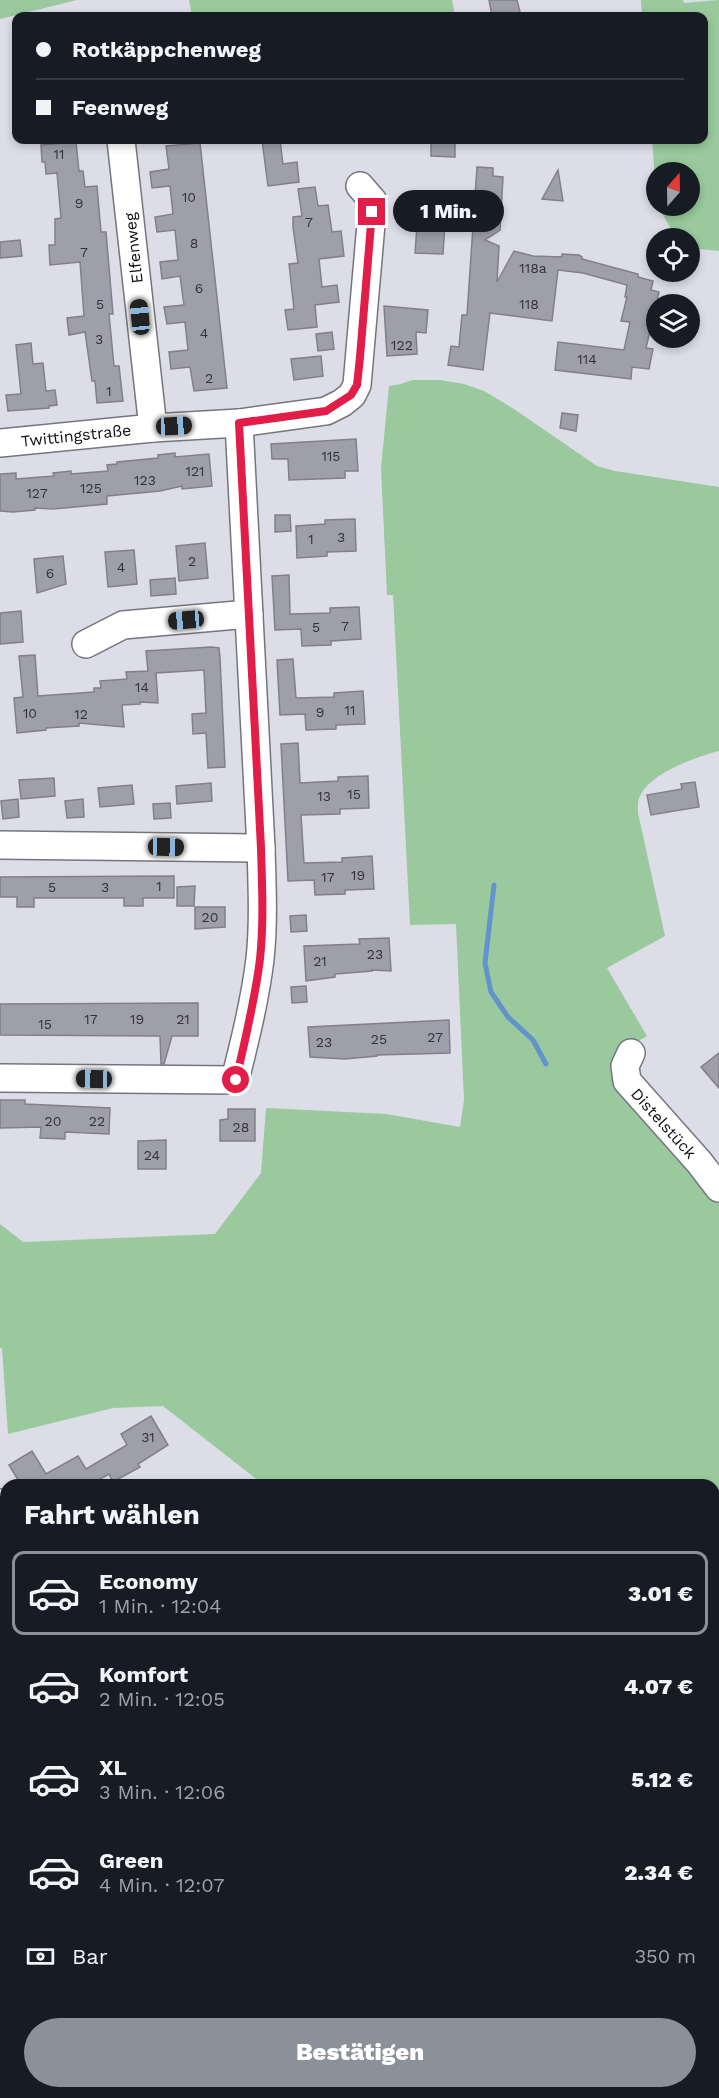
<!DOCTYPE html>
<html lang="de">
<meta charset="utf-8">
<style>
:root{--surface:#171b24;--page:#20242c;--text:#f1f3f6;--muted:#9ea1a6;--line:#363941;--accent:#8c9099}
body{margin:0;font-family:"Work Sans",sans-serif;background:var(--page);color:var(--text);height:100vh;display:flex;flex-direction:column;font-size:22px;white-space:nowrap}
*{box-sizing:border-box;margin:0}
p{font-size:20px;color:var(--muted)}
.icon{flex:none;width:33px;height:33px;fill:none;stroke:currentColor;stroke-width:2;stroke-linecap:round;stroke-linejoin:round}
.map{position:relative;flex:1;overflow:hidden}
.sheet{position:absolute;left:0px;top:1479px;width:720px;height:620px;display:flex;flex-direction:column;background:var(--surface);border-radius:18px 18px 0 0;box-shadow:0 3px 9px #0003}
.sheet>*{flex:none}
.banner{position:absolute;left:12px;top:12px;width:696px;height:132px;border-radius:12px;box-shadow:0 3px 9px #0003;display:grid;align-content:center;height:132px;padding:0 24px;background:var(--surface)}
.needle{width:39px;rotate:20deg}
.tools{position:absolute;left:646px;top:162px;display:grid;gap:12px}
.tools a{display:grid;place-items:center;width:54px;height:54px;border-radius:50%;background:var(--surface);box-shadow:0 3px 9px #0003;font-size:30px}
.end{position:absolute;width:27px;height:27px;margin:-14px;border:8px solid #e11d48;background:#fff;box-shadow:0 0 0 3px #fff}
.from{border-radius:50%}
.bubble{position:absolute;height:42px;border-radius:21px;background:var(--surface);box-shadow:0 3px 9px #0003;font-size:20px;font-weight:800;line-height:42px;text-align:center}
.car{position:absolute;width:18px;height:36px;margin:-18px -9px;border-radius:8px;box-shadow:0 0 4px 2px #0007;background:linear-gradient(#222 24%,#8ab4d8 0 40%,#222 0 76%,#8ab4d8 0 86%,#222 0)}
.banner b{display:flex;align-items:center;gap:21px;height:57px;font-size:22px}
.banner b+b{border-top:2px solid var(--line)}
.banner i{width:15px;height:15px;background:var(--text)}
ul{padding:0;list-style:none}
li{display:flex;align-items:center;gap:18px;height:84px;margin:0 12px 9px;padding:0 12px;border:3px solid transparent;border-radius:12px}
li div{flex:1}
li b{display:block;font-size:22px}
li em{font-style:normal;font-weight:800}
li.on{border-color:var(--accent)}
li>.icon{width:54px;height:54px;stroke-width:1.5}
h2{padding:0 24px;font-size:27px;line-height:72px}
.pay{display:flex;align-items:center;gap:15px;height:66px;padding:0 24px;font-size:22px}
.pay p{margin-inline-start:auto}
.action{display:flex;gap:12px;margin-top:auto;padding:12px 24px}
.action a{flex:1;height:69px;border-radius:36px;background:var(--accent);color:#fff;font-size:24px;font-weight:800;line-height:69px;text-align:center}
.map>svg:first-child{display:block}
.green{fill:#99c99c}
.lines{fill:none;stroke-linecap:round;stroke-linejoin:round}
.stream{stroke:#6293cc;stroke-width:5}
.building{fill:#9f9fa9;stroke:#807f8a;stroke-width:1.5}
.minor-casing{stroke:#75757f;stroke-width:30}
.minor{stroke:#fff;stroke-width:27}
.rail{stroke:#2a292e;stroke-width:4.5;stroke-dasharray:12 6;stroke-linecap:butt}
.route{stroke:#e11d48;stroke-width:8}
.labels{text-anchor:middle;stroke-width:4.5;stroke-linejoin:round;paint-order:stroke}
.number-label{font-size:14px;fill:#323237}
.street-label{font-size:16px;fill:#0e0d11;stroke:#fff}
</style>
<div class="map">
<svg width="719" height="2098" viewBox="0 0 719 2098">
<rect width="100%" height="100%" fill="#dddde8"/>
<g class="green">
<polygon points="0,0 77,0 0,19"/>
<polygon points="189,0 452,0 455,16 192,16"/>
<polygon points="641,0 683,0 684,3 719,0 719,251 690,248 690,238 676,238 658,206 690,206 690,172 657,172 657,204 652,140 704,140 704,16 642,16"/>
<path d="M413,380h27l24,4 20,7 30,18 83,57 18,5 104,16v264c-23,6 -66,21 -78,43 -4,6 -3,12 -3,19l27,123 -58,32 40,68 -14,8 -12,18 98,108v607l-5,2v-294h-450l-101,-79 -50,2 -105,26 -6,-86h-2v-124l23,18 192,-8 46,-61 5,-65 120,6 74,13 4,-27 -8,-176 -46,1 -17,-330h-6l-6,-127 8,-82 8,-1z"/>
<polygon points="714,1956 719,1956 719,2071 714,2073"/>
<polygon points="6,2027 6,2073 0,2076 0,2032"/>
<polygon points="233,2093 679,2093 669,2098 235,2098"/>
</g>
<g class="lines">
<g class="stream">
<polyline points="494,885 485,963 491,992 508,1017 533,1040 546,1064"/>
<polyline points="714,1686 719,1695"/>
</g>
</g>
<g class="building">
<polygon points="489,0 517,0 521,16 492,16"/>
<polygon points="262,140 280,140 283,164 297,162 299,182 268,186"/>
<polygon points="431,140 455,140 455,157 431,156"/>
<polygon points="76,142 79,171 83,171 85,187 97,186 101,232 106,232 113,314 109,314 114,366 119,366 123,401 97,403 95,381 92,381 85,332 69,335 67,318 84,316 80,262 50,265 49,245 55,245 55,219 61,218 57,173 46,174 45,162 42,162 41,145"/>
<polygon points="200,143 227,388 194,391 190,367 171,369 169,352 188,350 185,322 167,324 164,307 184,305 180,276 162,279 160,262 178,260 175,230 157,232 155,217 173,214 170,186 152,188 150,172 169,169 166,146"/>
<polygon points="477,167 493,168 493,176 503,177 500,230 485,240 499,246 497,282 514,251 533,256 562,257 562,254 579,255 582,257 582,259 638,274 638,277 653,281 651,290 659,292 646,348 653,349 649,369 632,367 631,379 555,370 558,342 624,350 630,322 621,321 627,297 625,297 627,285 583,273 558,270 552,321 490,313 483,370 448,365 451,346 459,347 462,315 467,315"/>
<polygon points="558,170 563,201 542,199"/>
<polygon points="315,187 318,206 328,205 332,232 341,231 344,256 319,259 322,287 337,285 339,302 315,305 317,327 288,330 285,310 294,309 289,264 298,263 293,227 293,217 302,216 298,189"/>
<polygon points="419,198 437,199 435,222 445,222 443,254 415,253"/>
<polygon points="20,240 22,256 0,258 0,242"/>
<polygon points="384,306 428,310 426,333 416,332 417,354 387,356"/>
<polygon points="332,332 334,349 318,351 316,334"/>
<polygon points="31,343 33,364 43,363 46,391 55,390 57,405 49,406 49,408 8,411 6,395 21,394 16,345"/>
<polygon points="321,356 323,376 294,380 291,359"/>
<polygon points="562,413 578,415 576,431 560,428"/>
<polygon points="356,439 358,471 345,471 345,478 289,480 288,459 272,459 271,444"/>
<polygon points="175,453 175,457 209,454 212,486 182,489 182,486 160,491 107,496 107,504 53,509 35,508 35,510 13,512 0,511 0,474 16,473 16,479 54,476 53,473 71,471 71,474 108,471 107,465 117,464 117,462 158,458 158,455"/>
<polygon points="275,515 290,515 291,531 275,532"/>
<polygon points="355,519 356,551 327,552 327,556 297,558 296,526 325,524 325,520"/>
<polygon points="205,543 208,578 179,581 176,546"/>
<polygon points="134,550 137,584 108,587 105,552"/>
<polygon points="63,556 66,584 37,593 34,559"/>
<polygon points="289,575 290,614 330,613 330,608 359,607 361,639 331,641 331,645 302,646 301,629 275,630 272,576"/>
<polygon points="175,578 176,594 151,596 150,580"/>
<polygon points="21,611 23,642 0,644 0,613"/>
<polygon points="211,647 219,648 220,658 225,767 208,768 206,733 193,734 192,714 206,713 204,670 156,673 158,703 140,702 140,704 122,705 124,727 79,723 79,726 46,728 46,730 17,733 14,698 23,697 19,656 35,655 38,696 94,692 94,688 101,688 100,681 127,679 126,672 148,671 146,651"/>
<polygon points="293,659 296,698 334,697 334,693 363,691 365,724 336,725 336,729 306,730 305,714 280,715 277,660"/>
<polygon points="298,743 300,783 338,781 338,777 368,776 369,808 340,809 340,814 301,815 304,863 342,862 342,858 372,856 374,889 345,890 345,894 315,895 314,880 288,881 281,744"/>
<polygon points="54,778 55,796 21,799 19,780"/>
<polygon points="695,782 699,807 651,815 647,795 682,789 681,784"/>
<polygon points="211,783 212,801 177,804 176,786"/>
<polygon points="132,785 134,804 100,807 98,788"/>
<polygon points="18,799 19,817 3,819 1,801"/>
<polygon points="83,799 84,817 67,818 65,801"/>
<polygon points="170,803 171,818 154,819 153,804"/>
<polygon points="174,876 174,898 143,898 143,906 124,906 124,898 34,898 34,907 17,907 17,897 0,897 0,877"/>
<polygon points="195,886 194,906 177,906 177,887"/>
<polygon points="195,907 225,907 225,927 195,929"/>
<polygon points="306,915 307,931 291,932 290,916"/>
<polygon points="389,938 391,971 372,970 372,971 335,974 335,977 306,981 304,946 360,944 359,939"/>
<polygon points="306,986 307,1002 292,1003 291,987"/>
<polygon points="198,1003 198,1036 172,1036 164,1064 161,1064 160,1036 0,1035 0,1004"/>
<polygon points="449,1020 450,1053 377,1055 377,1056 345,1059 310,1057 308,1027"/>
<polygon points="719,1053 719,1088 701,1067"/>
<polygon points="0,1100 25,1100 25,1104 110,1108 109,1134 65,1132 65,1139 40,1138 41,1127 0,1128"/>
<polygon points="228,1109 255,1109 255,1141 220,1141 220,1120 228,1119"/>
<polygon points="166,1140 166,1169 138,1169 138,1141"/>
<polygon points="151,1416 168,1445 138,1464 140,1467 113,1482 109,1474 93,1483 95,1485 21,1485 9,1465 32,1451 46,1474 78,1456 86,1469 127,1445 121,1434"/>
</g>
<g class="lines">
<defs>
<g id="minor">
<polyline points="121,140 153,428"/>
<polyline points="0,443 153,428 239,423 326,411 342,403 352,395 357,385 373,201 360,186"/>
<polyline points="86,644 123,625 249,614"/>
<polyline points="0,845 261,848"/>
<polyline points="631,1053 625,1066 627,1081 699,1162 719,1188"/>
<path d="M0,1078l235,2c10,-40 20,-80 25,-121 4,-37 2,-75 1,-111l-22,-425"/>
<polyline points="0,1503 6,1514"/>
<polyline points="0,1558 6,1555"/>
<polyline points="0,1753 6,1754"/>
<polyline points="0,1907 6,1906"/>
<polyline points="0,1998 6,1995"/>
<polyline points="700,2098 711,2092"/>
</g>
</defs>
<use href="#minor" class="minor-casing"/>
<use href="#minor" class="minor"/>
<g class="rail">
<polyline points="714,1804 719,1802"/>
<polyline points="0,2088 6,2085"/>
<polyline points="3,2098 16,2092"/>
</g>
</g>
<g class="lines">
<path class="route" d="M236,1080c9,-40 19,-80 24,-121 4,-37 2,-75 1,-111l-22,-425 87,-12 25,-16 6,-10 3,-28 12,-145"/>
</g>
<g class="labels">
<g class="number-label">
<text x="59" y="159">11</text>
<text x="189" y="202">10</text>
<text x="79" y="208">9</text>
<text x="309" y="227">7</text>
<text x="194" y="248">8</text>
<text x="84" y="257">7</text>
<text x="533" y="273">118a</text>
<text x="199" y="293">6</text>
<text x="100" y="309">5</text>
<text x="529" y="309">118</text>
<text x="204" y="338">4</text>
<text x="99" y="344">3</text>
<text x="402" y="350">122</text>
<text x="587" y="364">114</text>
<text x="209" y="383">2</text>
<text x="109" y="396">1</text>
<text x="331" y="461">115</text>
<text x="195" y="476">121</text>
<text x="145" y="485">123</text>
<text x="91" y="493">125</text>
<text x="37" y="498">127</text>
<text x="341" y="542">3</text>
<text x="311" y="544">1</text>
<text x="192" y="566">2</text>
<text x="121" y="572">4</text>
<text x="50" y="578">6</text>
<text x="345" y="631">7</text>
<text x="316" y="632">5</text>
<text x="142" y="692">14</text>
<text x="350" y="715">11</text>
<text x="320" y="717">9</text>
<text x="30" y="718">10</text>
<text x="81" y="719">12</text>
<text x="354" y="799">15</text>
<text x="324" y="801">13</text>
<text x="358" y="880">19</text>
<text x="328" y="882">17</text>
<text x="159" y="891">1</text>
<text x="52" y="892">5</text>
<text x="105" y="892">3</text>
<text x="210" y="922">20</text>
<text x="375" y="959">23</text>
<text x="320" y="966">21</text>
<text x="91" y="1024">17</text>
<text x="137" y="1024">19</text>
<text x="183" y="1024">21</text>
<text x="45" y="1029">15</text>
<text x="435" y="1042">27</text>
<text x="379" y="1044">25</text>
<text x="324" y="1047">23</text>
<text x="53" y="1126">20</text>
<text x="97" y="1126">22</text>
<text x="241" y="1132">28</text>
<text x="152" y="1160">24</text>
<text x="148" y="1442">31</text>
</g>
<g class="street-label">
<text transform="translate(133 248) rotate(-96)" y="6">Elfenweg</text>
<text transform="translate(76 435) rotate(-6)" y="6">Twittingstraße</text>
<text transform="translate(664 1123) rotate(48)" y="6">Distelstück</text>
</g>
</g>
</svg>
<div class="tools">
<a><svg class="needle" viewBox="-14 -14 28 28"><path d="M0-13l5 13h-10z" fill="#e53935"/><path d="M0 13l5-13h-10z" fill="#9ea1a6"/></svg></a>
<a><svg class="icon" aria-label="locate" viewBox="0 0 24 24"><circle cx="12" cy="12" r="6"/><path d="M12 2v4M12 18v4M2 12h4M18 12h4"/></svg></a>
<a><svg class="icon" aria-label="layers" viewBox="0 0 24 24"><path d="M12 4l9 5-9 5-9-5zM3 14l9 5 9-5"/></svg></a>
</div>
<i class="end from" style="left:236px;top:1080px"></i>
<i class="end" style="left:372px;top:212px"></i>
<div class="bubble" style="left:393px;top:190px;width:111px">1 Min.</div>
<i class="car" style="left:140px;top:317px;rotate:354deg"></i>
<i class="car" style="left:174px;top:426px;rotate:87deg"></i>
<i class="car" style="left:186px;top:620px;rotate:265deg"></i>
<i class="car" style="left:166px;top:847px;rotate:91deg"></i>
<i class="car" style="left:94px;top:1079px;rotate:271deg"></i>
<div class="banner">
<b><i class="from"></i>Rotkäppchenweg</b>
<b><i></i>Feenweg</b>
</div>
<section class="sheet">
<h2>Fahrt wählen</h2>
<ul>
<li class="on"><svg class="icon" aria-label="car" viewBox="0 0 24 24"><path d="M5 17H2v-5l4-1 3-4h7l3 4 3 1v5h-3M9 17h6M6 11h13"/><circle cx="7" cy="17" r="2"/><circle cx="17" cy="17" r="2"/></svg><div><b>Economy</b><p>1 Min. · 12:04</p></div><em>3.01 €</em></li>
<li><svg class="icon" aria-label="car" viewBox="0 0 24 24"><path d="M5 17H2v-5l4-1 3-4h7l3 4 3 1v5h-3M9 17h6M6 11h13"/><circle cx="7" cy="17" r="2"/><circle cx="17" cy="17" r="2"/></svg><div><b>Komfort</b><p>2 Min. · 12:05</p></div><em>4.07 €</em></li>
<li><svg class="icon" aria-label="car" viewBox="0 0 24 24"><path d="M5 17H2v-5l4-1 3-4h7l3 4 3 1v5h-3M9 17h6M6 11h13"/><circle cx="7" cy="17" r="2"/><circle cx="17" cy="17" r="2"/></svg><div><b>XL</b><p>3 Min. · 12:06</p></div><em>5.12 €</em></li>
<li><svg class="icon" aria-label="car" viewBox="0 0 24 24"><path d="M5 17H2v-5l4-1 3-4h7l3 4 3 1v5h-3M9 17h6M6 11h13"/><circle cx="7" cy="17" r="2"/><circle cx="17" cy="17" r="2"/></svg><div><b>Green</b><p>4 Min. · 12:07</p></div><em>2.34 €</em></li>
</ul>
<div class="pay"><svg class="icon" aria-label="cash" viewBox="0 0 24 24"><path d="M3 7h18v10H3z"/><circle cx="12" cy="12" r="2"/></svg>Bar<p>350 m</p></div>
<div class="action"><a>Bestätigen</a></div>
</section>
</div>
